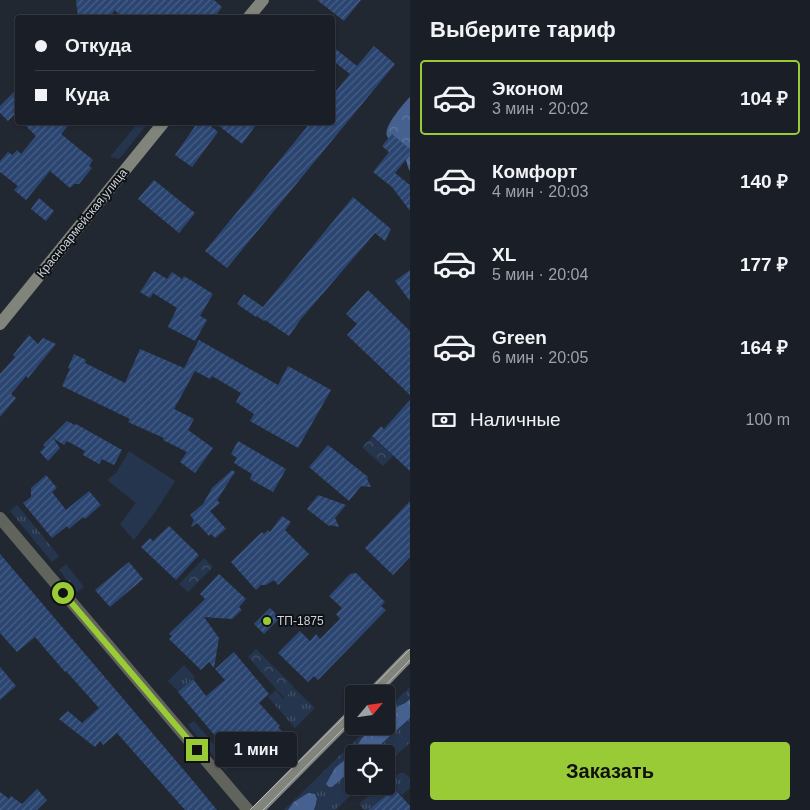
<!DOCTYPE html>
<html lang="ru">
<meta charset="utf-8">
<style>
:root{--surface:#1a1e26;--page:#23272e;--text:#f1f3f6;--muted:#9fa2a7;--line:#383c43;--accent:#99cb36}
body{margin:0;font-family:Arial,sans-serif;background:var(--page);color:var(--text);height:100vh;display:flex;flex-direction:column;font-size:19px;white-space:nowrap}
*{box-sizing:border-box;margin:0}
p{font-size:16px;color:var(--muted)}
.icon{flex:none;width:28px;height:28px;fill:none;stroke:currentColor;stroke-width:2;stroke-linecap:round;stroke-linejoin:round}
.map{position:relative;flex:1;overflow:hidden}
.drawer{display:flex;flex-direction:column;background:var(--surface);width:400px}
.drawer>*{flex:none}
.hud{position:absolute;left:15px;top:15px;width:320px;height:110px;border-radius:5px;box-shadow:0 1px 4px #0004,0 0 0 1px var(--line);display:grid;align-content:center;height:110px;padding:0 20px;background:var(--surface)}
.needle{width:32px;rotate:61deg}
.fabs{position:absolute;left:345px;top:685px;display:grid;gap:10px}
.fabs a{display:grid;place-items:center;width:50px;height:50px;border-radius:5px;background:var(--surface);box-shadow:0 1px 4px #0004,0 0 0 1px var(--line);font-size:25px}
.end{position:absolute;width:22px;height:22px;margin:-11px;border:6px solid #99cb36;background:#111;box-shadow:0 0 0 2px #111}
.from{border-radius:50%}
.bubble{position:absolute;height:35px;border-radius:5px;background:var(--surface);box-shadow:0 1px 4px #0004,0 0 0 1px var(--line);font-size:16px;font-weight:600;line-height:35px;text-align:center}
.hud b{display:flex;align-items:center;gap:18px;height:48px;font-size:19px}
.hud b+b{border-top:1px solid var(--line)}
.hud i{width:12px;height:12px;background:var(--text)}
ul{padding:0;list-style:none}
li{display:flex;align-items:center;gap:15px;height:75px;margin:0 10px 8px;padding:0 10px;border:2px solid transparent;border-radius:5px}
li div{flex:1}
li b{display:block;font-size:19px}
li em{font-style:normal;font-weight:600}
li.current{border-color:var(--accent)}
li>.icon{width:45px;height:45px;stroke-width:1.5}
h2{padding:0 20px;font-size:22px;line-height:60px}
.pay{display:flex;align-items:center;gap:12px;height:55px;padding:0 20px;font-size:19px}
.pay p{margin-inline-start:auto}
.primary-button{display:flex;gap:10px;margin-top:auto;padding:10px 20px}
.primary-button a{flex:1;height:58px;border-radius:5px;background:var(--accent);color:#111;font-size:20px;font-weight:600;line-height:58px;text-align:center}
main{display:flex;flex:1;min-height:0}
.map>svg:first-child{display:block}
.grass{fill:url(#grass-tufts)}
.forest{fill:url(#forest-crowns)}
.park{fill:url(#park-crowns)}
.garden{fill:#25354e}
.building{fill:url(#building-hatch)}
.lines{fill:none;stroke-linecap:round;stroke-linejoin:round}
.street{stroke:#61635d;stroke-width:12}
.secondary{stroke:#80847b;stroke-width:12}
.tram{stroke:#bbc0c8;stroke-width:1}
.route{stroke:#99cb36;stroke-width:6}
.poi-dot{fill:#99cb36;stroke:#0e1115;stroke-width:2}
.labels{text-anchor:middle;stroke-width:4;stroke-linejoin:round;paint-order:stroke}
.street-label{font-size:12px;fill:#ced3da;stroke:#0e1115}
.poi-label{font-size:12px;fill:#ced3da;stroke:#0e1115;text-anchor:start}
</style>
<main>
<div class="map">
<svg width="410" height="810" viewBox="0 0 410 810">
<defs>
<pattern id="grass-tufts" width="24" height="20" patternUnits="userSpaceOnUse" patternTransform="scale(1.25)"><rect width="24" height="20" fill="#25354e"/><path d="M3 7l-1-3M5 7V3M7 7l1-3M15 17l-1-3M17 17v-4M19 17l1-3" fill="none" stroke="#435167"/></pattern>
<pattern id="forest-crowns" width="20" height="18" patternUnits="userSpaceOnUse" patternTransform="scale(1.25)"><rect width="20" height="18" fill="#466190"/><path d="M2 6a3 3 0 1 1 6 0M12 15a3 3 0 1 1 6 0" fill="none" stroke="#60779f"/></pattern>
<pattern id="park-crowns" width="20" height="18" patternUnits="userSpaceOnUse" patternTransform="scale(1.25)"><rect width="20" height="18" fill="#25354e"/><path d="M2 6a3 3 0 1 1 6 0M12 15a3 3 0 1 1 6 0" fill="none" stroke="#435167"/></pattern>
<pattern id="building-hatch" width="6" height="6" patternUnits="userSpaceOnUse" patternTransform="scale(1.25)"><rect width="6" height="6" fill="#2b4571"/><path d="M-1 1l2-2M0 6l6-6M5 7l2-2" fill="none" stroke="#495f85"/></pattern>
</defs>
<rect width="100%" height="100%" fill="#222832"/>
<g class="grass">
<polygon points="138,123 148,123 119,159 110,157"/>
<polygon points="17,505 59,556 52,562 10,511"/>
<polygon points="66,564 84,587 77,592 59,570"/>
<polygon points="184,665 195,677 178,691 168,681"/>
<polygon points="410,687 410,743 386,764 386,754 354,754 354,786 361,786 335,810 284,810 370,726 386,726 386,710"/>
<polygon points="294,688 315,708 295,728 268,697 276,690 283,699"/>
<polygon points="194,721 231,765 225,770 188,725"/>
<polygon points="400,773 404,773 410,778 410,788 402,795 394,787 367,810 364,810 359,804 380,786 386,786 386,780"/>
</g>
<g class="forest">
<path d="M410,97v74c-4,-6 -3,-13 -7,-18 -4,-6 -13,-10 -16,-17 -4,-9 17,-33 23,-39z"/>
<path d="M410,699v19l-40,36h-16v14l-22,19h-3l-3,-3 9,-16 17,-14 10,-16 13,-12h11c0,-24 11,-14 24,-27z"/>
<polygon points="308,793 315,794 317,799 314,810 288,810 294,802"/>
</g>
<g class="park">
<polygon points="372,437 393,456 383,466 362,447"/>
<polygon points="204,558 213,567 188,592 179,584"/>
<polygon points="256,649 294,687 284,698 248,657"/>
</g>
<polygon class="garden" points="129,451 175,481 156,511 134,540 120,524 136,503 107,480 116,473"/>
<g class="building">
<polygon points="76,0 214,0 222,7 214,18 121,18 115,10 109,18 78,18"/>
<polygon points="317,0 361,0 344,21"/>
<polygon points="332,46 357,66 374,46 395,64 227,268 205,251 311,122 332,122 332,96 350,74 332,60"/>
<polygon points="18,88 18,111 8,121 0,113 0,106"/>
<polygon points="22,122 71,122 61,134 93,160 89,166 92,168 79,184 74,184 70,188 50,171 26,200 14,190 18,186 0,172 0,161 8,152 12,155 17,150 21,154 36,136"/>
<polygon points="198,122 206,122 218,132 192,167 175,155"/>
<polygon points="214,122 258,122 242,144"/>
<polygon points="392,134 410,149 410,155 395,173 410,185 410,211 392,187 373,172 389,152 382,146"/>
<polygon points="154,180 195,213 179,233 138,199"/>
<polygon points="353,197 391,229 385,241 375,233 301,319 289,336 265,320 264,321 257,316 256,317 237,304 244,294 263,307"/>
<polygon points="39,198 54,211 46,221 31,209"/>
<polygon points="410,270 410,301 395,281"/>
<polygon points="154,271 167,279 172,272 182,279 184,276 213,294 200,316 207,320 195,341 168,327 177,308 153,293 150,298 140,292"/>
<polygon points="368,290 410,331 410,395 347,335 357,324 346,314"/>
<polygon points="29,335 38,344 43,338 56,344 28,378 26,376 11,394 16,398 0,417 0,374 15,357 13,355"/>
<polygon points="199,340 278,385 288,366 331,390 298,448 250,421 254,414 236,402 241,393 212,376 210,379 195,371 174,409 194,419 188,430 213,448 195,473 180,462 187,452 163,440 164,438 128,422 130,419 62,386 70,369 68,368 74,354 86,360 85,363 125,383 140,349 184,368"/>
<polygon points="410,400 410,471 372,436 381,426 384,429"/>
<polygon points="67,421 75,425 76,424 122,450 114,465 102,459 99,464 83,455 85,451 67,441 64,445 53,438 60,448 48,461 40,452 45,447 43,445"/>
<polygon points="238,441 286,469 273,492 250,479 252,474 234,463 237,458 231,454"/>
<polygon points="328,445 368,477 367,479 371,487 361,486 349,501 309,467"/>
<polygon points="232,470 235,472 217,500 220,503 210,511 226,529 215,538 211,534 209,536 197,523 192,527 191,526 194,520 190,515 203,504 212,488"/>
<polygon points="46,475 57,488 52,492 66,510 89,491 101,505 85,519 83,517 69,529 67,526 52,538 23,503 31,497 31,488"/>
<polygon points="318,495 346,505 335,518 339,527 330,525 329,526 307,509"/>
<polygon points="410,501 410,557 393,575 365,548"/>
<polygon points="282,516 291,522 285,530 309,554 278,585 274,580 266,585 261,585 256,590 231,562 262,532 264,534 268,530 270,532"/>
<polygon points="169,526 199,555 176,580 141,547 150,538 153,541"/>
<polygon points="0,554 194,782 217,810 185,810 117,733 103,745 100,741 95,747 59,719 68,711 82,723 99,708 66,671 65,672 35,637 17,652 0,633"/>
<polygon points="129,562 143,579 110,607 95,590"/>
<polygon points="356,573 385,602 381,606 386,610 318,680 314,676 308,682 278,653 300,631 310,641 316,634 320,639 340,619 336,614 342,608 329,596 350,574"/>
<polygon points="219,574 246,599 239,607 242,610 232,619 204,617 219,638 214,668 209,662 201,670 169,639 172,636 169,634 205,599 200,594"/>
<polygon points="270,608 280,618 264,634 254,624"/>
<polygon points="234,652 269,694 259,703 280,726 278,727 292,742 287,748 286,752 276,762 248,734 228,751 178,692 193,679 206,696 225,680 215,669"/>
<polygon points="0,667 16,686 0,700"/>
<polygon points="394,788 410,806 410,810 368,810"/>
<polygon points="37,789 47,800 37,810 0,810 0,792 9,799 11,796 22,804"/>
</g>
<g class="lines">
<polyline class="street" points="0,518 248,810"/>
<g class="secondary">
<polyline points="248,18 263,0"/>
<polyline points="0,324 164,122"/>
<polyline points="372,694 410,655"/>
<polyline points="258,810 354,713"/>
</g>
<g class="tram">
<polyline points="366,694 410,649"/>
<polyline points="377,694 410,660"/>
<polyline points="250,810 354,707"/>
<polyline points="263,810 354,718"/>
</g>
</g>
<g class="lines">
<polyline class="route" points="63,593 197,750"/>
</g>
<circle class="poi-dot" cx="267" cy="621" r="5"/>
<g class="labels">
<g class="street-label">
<text transform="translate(82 223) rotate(-51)" y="4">Красноармейская улица</text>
</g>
<g class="poi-label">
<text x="277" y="625">ТП-1875</text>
</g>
</g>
</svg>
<div class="fabs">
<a><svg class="needle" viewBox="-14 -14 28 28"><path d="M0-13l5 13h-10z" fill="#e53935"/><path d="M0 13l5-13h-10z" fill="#9fa2a7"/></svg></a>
<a><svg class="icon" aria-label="locate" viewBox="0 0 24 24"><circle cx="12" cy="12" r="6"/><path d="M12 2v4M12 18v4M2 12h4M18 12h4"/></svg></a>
</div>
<i class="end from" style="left:63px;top:593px"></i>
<i class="end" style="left:197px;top:750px"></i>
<div class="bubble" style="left:215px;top:732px;width:82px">1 мин</div>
<div class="hud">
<b><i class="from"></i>Откуда</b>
<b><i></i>Куда</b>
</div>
</div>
<section class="drawer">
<h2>Выберите тариф</h2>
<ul>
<li class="current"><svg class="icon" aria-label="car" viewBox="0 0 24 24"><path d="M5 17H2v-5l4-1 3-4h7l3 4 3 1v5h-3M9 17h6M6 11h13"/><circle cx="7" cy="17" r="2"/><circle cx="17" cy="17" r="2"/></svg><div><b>Эконом</b><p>3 мин · 20:02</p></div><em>104 ₽</em></li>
<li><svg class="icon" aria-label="car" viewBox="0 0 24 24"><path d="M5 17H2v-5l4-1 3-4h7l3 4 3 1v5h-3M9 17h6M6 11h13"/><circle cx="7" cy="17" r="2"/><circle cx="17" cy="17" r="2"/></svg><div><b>Комфорт</b><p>4 мин · 20:03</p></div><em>140 ₽</em></li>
<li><svg class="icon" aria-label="car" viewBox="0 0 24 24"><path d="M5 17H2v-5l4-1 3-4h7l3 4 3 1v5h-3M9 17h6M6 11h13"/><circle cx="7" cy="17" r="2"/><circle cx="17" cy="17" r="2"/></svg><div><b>XL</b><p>5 мин · 20:04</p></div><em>177 ₽</em></li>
<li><svg class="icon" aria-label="car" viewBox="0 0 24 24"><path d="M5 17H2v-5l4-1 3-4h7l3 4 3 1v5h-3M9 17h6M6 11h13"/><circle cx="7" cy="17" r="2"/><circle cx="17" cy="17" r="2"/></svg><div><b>Green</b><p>6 мин · 20:05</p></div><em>164 ₽</em></li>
</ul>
<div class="pay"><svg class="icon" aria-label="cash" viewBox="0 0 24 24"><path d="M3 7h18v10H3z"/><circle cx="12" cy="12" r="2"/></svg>Наличные<p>100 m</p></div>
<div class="primary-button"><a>Заказать</a></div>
</section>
</main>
